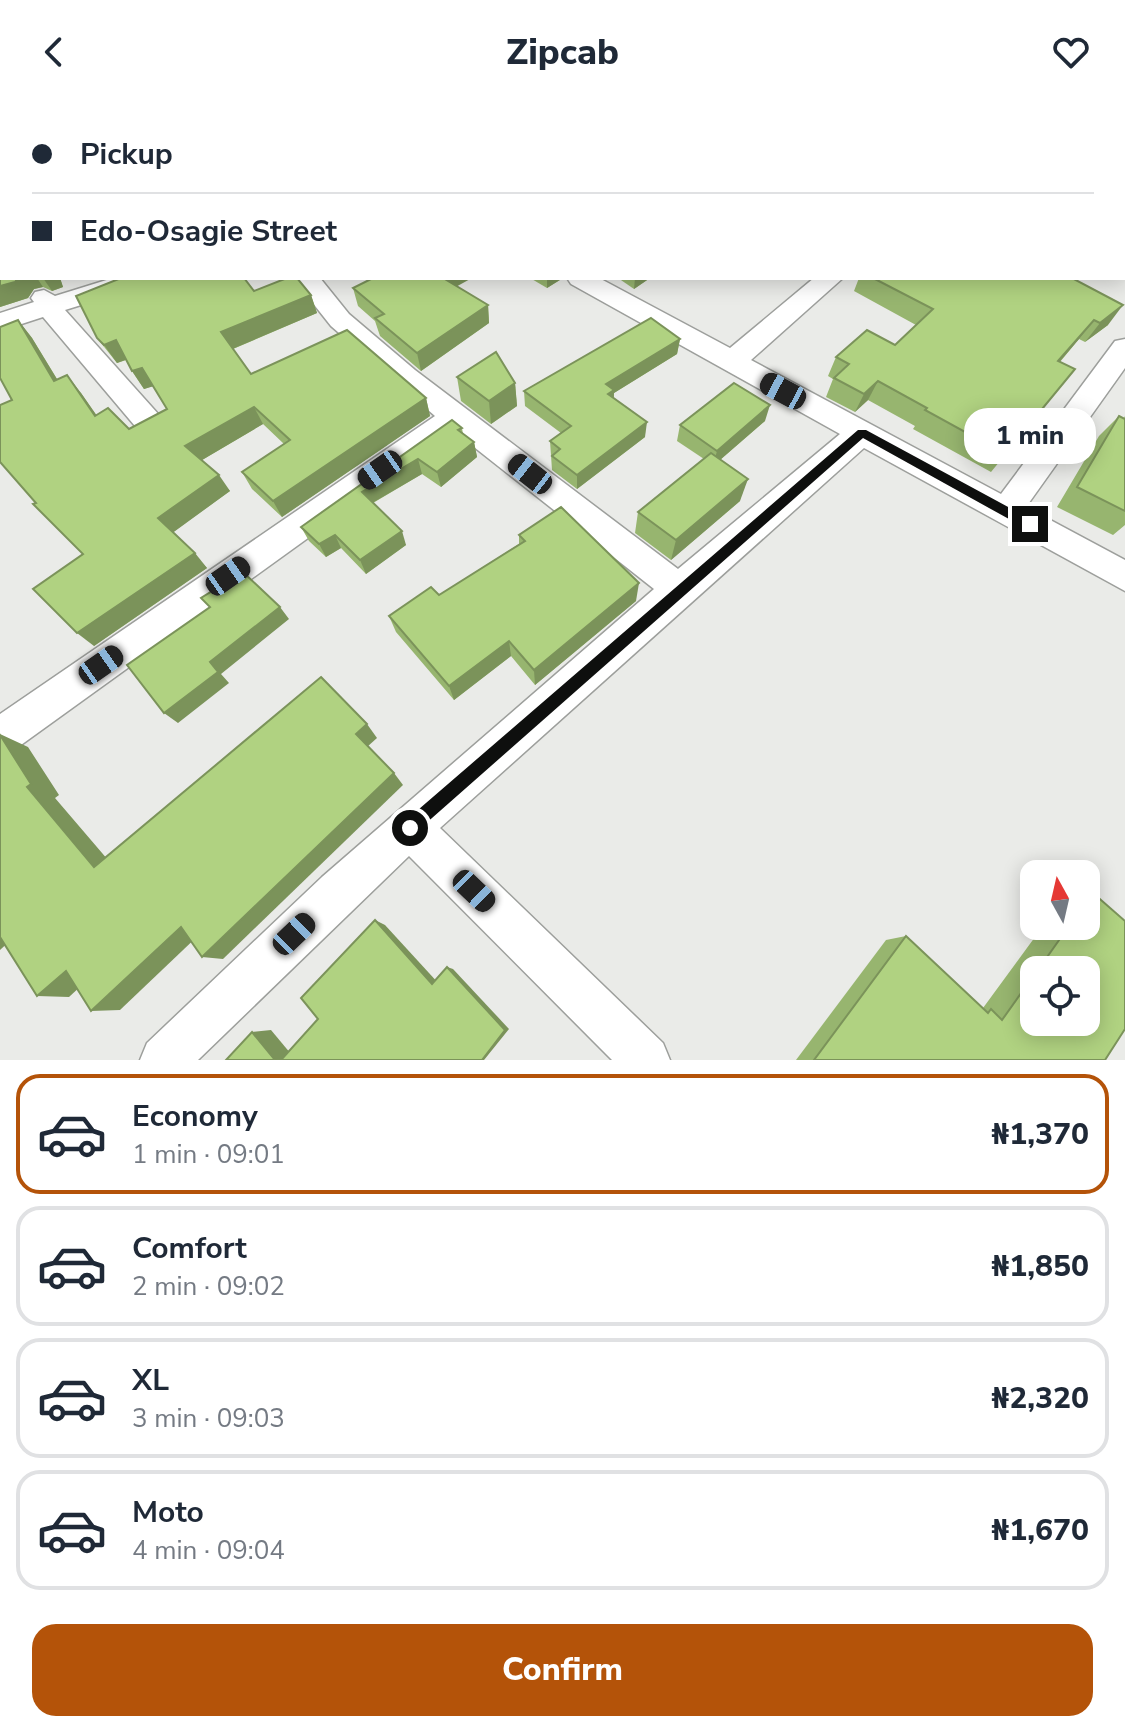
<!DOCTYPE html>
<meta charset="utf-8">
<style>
:root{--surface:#fff;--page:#f6f6f7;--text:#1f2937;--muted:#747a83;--line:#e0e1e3;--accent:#b45309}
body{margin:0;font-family:"Nunito Sans",sans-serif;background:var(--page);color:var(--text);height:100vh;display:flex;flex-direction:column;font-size:30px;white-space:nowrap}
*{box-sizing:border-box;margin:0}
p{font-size:26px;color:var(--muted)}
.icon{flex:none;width:44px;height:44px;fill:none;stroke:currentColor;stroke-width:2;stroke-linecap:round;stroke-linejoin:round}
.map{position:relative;height:956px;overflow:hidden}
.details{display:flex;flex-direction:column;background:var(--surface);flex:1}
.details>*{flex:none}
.guide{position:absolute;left:0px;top:0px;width:1126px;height:176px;box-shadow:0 4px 20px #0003;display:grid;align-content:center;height:176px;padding:0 32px;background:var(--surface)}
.needle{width:52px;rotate:352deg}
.fabs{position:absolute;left:1020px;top:756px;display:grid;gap:16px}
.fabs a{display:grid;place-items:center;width:80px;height:80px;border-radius:16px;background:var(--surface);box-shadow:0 4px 20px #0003;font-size:40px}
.end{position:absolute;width:36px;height:36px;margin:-18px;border:10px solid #0e0f0e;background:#fff;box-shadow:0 0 0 4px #fff}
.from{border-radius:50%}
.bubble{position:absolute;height:56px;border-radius:24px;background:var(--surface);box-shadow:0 4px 20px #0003;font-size:26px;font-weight:800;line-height:56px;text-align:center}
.car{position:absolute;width:24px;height:48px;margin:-24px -12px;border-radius:10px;box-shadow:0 0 6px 2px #0007;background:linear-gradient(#222 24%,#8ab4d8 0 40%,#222 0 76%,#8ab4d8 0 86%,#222 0)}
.guide b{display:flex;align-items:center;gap:28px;height:76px;font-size:30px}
.guide b+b{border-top:2px solid var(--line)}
.guide i{width:20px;height:20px;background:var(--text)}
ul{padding:14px 0 0;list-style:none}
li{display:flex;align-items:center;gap:24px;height:120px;margin:0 16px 12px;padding:0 16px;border:4px solid var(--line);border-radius:24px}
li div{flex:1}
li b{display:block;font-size:30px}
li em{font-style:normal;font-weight:800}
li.selected{border-color:var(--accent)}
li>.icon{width:72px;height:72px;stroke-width:1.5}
.button{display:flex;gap:16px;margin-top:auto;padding:16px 32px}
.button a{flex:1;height:92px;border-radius:24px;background:var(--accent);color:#fff;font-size:32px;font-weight:800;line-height:92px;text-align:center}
header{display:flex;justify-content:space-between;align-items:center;height:104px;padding:0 32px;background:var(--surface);font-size:36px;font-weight:800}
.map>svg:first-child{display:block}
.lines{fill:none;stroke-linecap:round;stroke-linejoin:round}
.minor-casing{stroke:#9d9f9c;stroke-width:3}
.minor{fill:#fff;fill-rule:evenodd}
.wall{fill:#97b56f;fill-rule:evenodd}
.shaded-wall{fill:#7b935a}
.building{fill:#b0d281;stroke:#7b935a;stroke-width:2}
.route{fill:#0e0f0e}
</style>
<header><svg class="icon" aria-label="back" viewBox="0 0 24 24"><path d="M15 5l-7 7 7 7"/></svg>Zipcab<svg class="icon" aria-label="heart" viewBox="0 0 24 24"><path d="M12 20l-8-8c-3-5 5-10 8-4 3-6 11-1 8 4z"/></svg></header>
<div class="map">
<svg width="1125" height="956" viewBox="0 0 1125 956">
<rect width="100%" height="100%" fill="#eaebe8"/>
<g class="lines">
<defs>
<g id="minor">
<polygon points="56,0 77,0 55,2"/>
<polygon points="435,0 455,0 456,2 436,2"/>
<polygon points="113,174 153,174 149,180 65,206 160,312 165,320 160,328 150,331 140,328 43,213 0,227 0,209 34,198 31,194 35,188 44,186 55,192"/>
<polygon points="293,174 320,174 349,210 415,266 678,465 840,330 571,180 567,174 599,174 730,244 814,174 843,174 751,256 1001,390 1115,237 1125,235 1125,264 1026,403 1125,456 1125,487 864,344 440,724 663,939 670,956 612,956 409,752 198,956 140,956 147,939 322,773 654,485 455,328 14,646 0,652 0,610 435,312 331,222"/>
</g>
</defs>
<use href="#minor" class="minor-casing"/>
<use href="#minor" class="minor"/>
</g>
<g class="wall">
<polygon points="381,0 429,0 429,2 383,2"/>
<polygon points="1124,55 1125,56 1125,162 1124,161"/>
<polygon points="0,131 2,174 60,174 63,183 52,187 43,183 34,185 28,194 0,203"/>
<polygon points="530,174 563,174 547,184"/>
<polygon points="618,174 650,174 634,185"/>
<polygon points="859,174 1072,174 1108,221 1085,238 1079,235 1060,258 1075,265 991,368 913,325 915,322 868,296 855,308 826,293 833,275 828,272 836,253 895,241 916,221 854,187"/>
<polygon points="457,183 488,201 489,219 421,267 380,232 375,217 358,202 353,184"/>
<polygon points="254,187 311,191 317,209 233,245 251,270 426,294 430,312 282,413 252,385 242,368 284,340 263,320 202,356 230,387 173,428 207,464 94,542 83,450 36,399 12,296 18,216 32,234 57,275 81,289 96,311 129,325 167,305 153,282 144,285 132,267 126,256 117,259 97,234"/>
<polygon points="680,235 677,250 614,289 614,294 645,333 577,385 552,366 550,337 561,329 525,302 524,287"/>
<polygon points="457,273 515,279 517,302 491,320 461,297"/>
<polygon points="1119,312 1124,314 1125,312 1125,421 1113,431 1057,403 1099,332"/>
<polygon points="765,317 720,356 740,397 671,456 635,429 638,408 704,355 677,337 680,321"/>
<polygon points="462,324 463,330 474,338 477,353 441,383 422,370 373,399 406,441 366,470 341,444 326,453 309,437 301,423"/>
<polygon points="519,431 636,497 535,581 511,552 454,596 396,528 389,512 439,491 519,440"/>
<path d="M1093,789l12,167h-309l90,-120 20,-4 77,72 60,-82h43v-31zM1034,866h52l-52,52z"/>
</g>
<g class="shaded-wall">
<polygon points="332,0 346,0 347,2 331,2"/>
<polygon points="2,30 2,51 0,52 0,31"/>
<polygon points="18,174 37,174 43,183 34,185 28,194 0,203 0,182"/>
<polygon points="43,174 60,174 63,183 52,187"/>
<polygon points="440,174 472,174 443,190"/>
<polygon points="547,174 563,174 547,184"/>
<polygon points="635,174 650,174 634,185"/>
<polygon points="311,191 317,209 230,246 221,228"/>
<polygon points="488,201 489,219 421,267 417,249"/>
<polygon points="1123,201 1108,221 1085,238 1100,219"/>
<polygon points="18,216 32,234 69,295 54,277"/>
<polygon points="1094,216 1079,235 1044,276 1058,257"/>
<polygon points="680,235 677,250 614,289 613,301 607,305 606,280"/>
<polygon points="116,236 128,255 117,259 104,241"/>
<polygon points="142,264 154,282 144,285 132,267"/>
<polygon points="67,271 81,289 109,329 95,312"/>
<polygon points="878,277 868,296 855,308 864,290"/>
<polygon points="515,279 517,302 491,320 489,297"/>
<polygon points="426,294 430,312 282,413 273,397"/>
<polygon points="770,301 765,317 713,362 717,347"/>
<polygon points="254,303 263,320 197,359 185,342"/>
<polygon points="647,318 645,333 577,385 577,371"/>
<polygon points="474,338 477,353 441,383 437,368"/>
<polygon points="418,355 422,370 367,402 362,388"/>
<polygon points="219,371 230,387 171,430 158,414"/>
<polygon points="748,375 740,397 671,456 676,436"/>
<polygon points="402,427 406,441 366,470 360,456"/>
<polygon points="335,431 341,444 326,453 319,440"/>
<polygon points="195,449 207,464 94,542 77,529"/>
<polygon points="639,479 636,497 535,581 534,566"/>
<polygon points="280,503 289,515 221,570 229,579 178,619 164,609 210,558"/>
<polygon points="509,537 511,552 454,596 449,582"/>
<polygon points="367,620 377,634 367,643 356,630"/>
<polygon points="0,630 28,643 59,691 55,694 120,770 94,763 27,683"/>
<polygon points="394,669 403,681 223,855 202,853"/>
<polygon points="375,816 385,821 440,881 432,880"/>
<polygon points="0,820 24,824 0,846"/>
<polygon points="181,823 203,827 120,906 91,907"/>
<polygon points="447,863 453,865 509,925 484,956 482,956"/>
<polygon points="66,867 95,869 69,893 37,892"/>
<polygon points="271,926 296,956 275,956 252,928"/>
</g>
<g class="building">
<polygon points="257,0 332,0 331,2 255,2"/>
<polygon points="468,0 585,0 569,2 469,2"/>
<polygon points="586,0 630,0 631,2 590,2"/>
<polygon points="737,0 753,0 757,2 732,2"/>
<polygon points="888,0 928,0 932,2 887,2"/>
<polygon points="973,0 1125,0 1125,19 1124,20 1124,2 969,2"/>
<polygon points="0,11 2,12 2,30 0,31"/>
<polygon points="1124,55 1125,56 1125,138 1124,137"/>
<polygon points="2,130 2,174 18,174 15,178 0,182 0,131"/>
<polygon points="121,174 244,174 254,187 287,174 297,174 311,191 221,228 251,270 347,226 426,294 273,397 242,368 290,336 254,303 185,342 219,371 158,414 195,449 77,529 33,485 83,450 33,400 36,399 0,358 0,301 12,296 0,274 0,223 18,216 54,277 67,271 95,312 108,304 129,325 167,305 142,264 132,267 116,236 104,241 97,234 76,192"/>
<polygon points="373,174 443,174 488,201 417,249 375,214 384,210 353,184"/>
<polygon points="873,174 1072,174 1123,201 1100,219 1094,216 1058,257 1075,265 1005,350 925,306 927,304 878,277 864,290 834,274 849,260 836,253 867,226 895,241 933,205"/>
<polygon points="651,214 680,235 606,280 614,286 608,290 647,318 577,371 552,352 560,345 550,337 571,322 524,287"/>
<polygon points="496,248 515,279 489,297 457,273"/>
<polygon points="734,279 770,301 717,347 680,321"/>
<polygon points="1119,312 1125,315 1125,407 1077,383"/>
<polygon points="452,316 462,324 458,326 474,338 437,368 418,355 362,388 402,427 360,456 335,431 319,440 301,423"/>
<polygon points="711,349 748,375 676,436 638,408"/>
<polygon points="561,403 639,479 534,566 509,537 449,582 389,512 431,483 439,491 525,437 519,431"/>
<polygon points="243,468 280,503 210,558 218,568 164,609 127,561 210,503 201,494"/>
<polygon points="321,573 367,620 356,630 394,669 202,853 181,823 91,907 66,867 37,892 0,833 0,631 31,680 27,683 94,763"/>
<polygon points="1093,789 1125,817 1125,925 1105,956 814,956 906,832 988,909 991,905 1002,916 1034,871 1034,918 1086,918 1086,866 1038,866 1069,822 1086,822 1086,799"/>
<polygon points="375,816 432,880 447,863 505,926 482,956 281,956 318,915 301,894"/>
<polygon points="252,928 275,956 226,956"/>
</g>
<polygon class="route" points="858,326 866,326 1034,417 1034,424 1025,424 863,334 415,729 404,729 404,718"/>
</svg>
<div class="fabs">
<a><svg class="needle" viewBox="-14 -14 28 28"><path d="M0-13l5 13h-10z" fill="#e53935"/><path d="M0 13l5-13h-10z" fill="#747a83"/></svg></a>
<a><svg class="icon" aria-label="locate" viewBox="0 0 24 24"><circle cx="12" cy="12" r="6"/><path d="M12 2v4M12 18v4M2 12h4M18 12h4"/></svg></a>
</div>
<i class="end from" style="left:410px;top:724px"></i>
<i class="end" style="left:1030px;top:420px"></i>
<div class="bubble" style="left:964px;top:304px;width:132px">1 min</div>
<i class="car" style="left:783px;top:287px;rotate:298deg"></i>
<i class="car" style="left:380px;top:366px;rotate:235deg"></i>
<i class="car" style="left:530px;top:370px;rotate:308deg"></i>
<i class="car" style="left:228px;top:472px;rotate:55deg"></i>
<i class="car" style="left:101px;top:561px;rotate:55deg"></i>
<i class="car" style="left:474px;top:787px;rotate:134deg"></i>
<i class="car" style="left:294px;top:830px;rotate:46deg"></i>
<div class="guide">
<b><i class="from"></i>Pickup</b>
<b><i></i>Edo-Osagie Street</b>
</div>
</div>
<section class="details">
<ul>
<li class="selected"><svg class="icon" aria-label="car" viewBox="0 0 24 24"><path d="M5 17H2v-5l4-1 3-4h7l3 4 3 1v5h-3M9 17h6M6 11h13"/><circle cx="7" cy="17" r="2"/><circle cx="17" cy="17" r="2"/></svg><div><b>Economy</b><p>1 min · 09:01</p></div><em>₦1,370</em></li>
<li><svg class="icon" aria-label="car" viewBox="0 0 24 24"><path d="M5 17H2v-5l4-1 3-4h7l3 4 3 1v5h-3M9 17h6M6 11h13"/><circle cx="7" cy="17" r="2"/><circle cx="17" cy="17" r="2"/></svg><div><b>Comfort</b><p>2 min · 09:02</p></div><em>₦1,850</em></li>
<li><svg class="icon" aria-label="car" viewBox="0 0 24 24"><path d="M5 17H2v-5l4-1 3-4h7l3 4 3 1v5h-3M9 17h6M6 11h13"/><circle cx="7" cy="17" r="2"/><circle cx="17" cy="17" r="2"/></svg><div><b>XL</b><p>3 min · 09:03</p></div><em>₦2,320</em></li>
<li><svg class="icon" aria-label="car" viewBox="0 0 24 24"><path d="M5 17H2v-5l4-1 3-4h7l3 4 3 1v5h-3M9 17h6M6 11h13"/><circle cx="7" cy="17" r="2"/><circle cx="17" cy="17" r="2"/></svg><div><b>Moto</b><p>4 min · 09:04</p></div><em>₦1,670</em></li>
</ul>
<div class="button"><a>Confirm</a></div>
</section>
